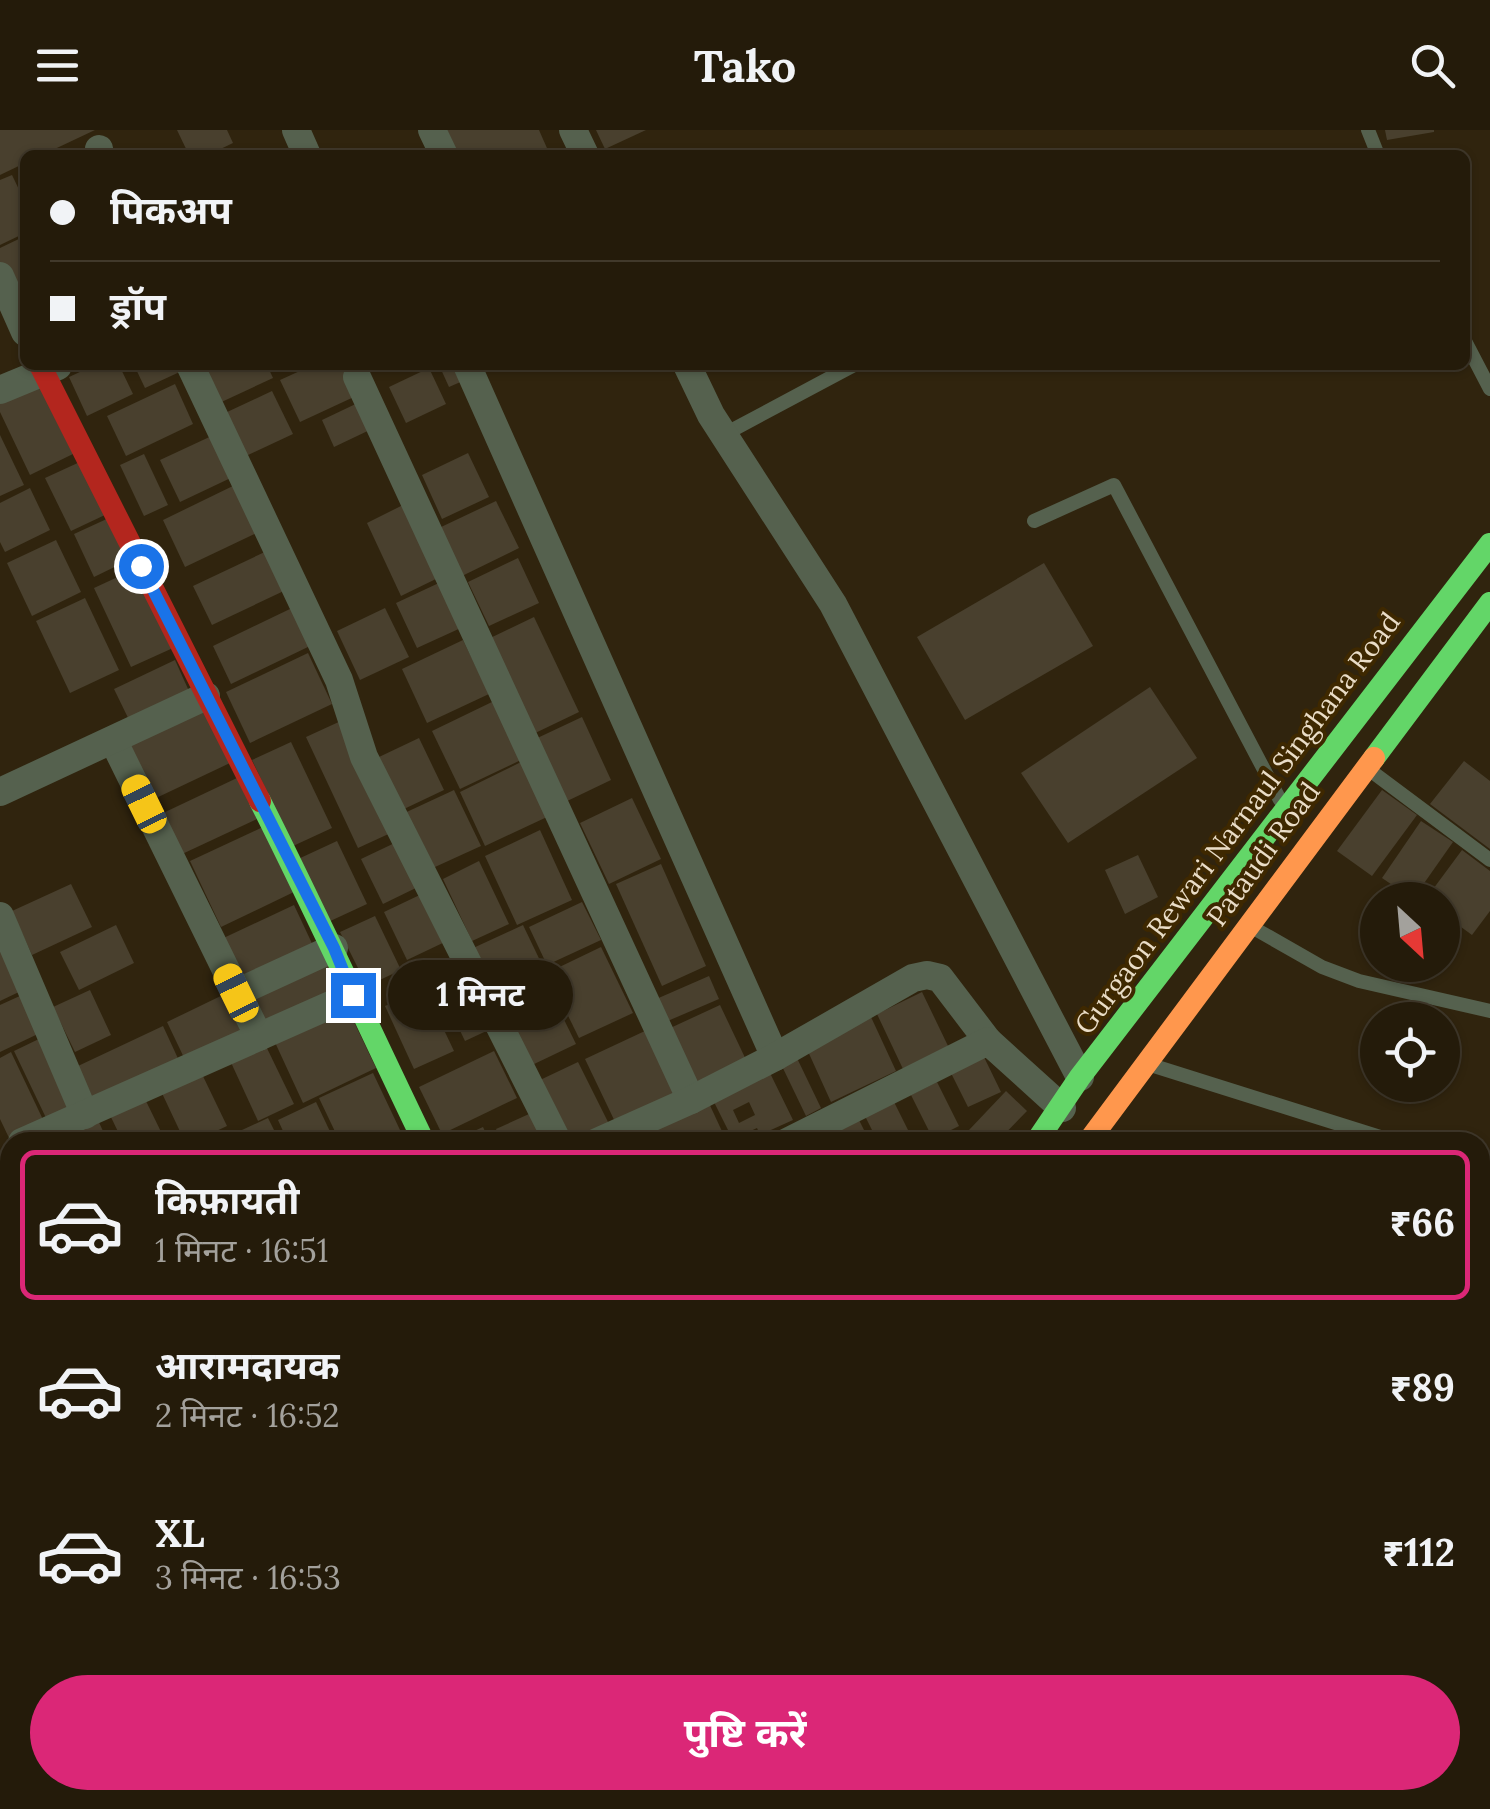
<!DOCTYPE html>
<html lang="hi">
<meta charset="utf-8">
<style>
:root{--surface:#241b0a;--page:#2c2413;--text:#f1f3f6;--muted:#a3a19c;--line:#41392b;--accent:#db2777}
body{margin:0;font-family:Lora,"Noto Sans Devanagari",serif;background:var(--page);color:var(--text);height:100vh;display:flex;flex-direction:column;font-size:38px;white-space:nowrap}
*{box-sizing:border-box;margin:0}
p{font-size:32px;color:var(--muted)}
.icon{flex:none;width:55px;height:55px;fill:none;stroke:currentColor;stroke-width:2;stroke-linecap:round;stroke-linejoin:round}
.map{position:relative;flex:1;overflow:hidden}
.panel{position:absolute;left:0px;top:1002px;width:1490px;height:678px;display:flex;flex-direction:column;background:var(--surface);border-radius:30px 30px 0 0;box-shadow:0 2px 8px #0004,0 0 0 2px var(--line)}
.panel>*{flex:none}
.hud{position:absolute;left:20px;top:20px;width:1450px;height:220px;border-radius:15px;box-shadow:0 2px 8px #0004,0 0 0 2px var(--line);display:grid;align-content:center;height:220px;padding:0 30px;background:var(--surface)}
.needle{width:65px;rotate:154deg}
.controls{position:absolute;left:1360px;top:752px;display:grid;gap:20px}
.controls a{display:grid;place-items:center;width:100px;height:100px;border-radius:50%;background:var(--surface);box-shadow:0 2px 8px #0004,0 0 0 2px var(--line);font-size:50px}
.end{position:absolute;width:45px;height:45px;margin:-22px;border:12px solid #1a73e8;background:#fff;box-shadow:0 0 0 5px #fff}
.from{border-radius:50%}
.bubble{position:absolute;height:70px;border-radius:35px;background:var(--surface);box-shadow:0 2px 8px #0004,0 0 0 2px var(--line);font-size:32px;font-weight:700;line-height:70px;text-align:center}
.car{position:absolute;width:30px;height:60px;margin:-30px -15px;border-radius:12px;box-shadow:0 0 8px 2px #0007;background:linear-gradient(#f5c518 24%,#345 0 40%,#f5c518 0 76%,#345 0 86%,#f5c518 0)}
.hud b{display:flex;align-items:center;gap:35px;height:95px;font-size:38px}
.hud b+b{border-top:2px solid var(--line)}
.hud i{width:25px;height:25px;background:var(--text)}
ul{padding:18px 0 0;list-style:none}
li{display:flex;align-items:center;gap:30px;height:150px;margin:0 20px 15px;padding:0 10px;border:5px solid transparent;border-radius:15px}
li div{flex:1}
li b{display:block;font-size:38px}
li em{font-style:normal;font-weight:700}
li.on{border-color:var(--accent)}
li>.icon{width:90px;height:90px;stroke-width:1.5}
.primary-button{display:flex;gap:20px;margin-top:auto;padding:20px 30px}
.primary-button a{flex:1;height:115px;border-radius:60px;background:var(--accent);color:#fff;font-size:40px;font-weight:700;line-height:115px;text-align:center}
header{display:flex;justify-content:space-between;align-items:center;height:130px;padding:0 30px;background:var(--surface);font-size:45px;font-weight:700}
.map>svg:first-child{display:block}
.building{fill:#49402e;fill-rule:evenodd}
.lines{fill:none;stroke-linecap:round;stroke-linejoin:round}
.lane{stroke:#55614e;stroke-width:14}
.street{stroke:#55614e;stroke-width:28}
.fast{stroke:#63d668;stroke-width:22}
.slow{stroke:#ff974d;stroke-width:22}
.jam{stroke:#b3261e;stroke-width:22}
.route{stroke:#1a73e8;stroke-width:12}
.labels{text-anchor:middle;stroke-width:8;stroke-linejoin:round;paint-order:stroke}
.street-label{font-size:28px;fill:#eaddc7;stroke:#3e2800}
</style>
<header><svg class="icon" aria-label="menu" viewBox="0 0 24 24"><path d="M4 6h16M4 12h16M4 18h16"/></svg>Tako<svg class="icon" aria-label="search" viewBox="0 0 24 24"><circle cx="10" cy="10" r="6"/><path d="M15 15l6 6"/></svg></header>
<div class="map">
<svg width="1490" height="1679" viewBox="0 0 1490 1679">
<rect width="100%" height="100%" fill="#30240e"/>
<g class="building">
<polygon points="0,0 95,0 42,25 25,25 25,33 0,45"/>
<polygon points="177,0 227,0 233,13 208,25 189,25"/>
<polygon points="447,0 539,0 550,25 459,25"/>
<polygon points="596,0 646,0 605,19"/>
<polygon points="1385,0 1434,0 1434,2 1387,10"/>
<polygon points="12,45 25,72 25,103 0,115 0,50"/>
<polygon points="25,106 25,152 8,160 0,144 0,118"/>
<polygon points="95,235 119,235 133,264 87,286 69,247"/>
<polygon points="134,235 181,235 184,240 145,258"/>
<polygon points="196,235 267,235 273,248 215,275"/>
<polygon points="313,235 341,235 356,266 300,292 280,250"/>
<polygon points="439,235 458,235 465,250 449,257"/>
<polygon points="429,238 446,274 406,293 389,257"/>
<polygon points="41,252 75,323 30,345 0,282 0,271"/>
<polygon points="175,254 193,294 126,326 107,286"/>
<polygon points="272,261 293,304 246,326 225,283"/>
<polygon points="364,270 376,297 334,317 322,290"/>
<polygon points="218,303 237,345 180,372 160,330"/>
<polygon points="0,305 24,355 0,366"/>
<polygon points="468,323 489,367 442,389 422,345"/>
<polygon points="144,324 168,375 144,386 120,335"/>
<polygon points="82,331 107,384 71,401 45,348"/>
<polygon points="239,353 261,401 185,437 163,390"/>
<polygon points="30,358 50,400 5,422 0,412 0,373"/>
<polygon points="496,371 519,418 462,446 439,398"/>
<polygon points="405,374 440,447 401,466 367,393"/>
<polygon points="111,387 131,429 94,447 74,404"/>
<polygon points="56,410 81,462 32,486 7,433"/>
<polygon points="269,420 288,459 212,495 193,456"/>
<polygon points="518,428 539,473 489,496 468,452"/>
<polygon points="1044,433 1093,516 965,590 917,507"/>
<polygon points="135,439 173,518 131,537 94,458"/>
<polygon points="441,452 463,497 417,518 396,473"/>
<polygon points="85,468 119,540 70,563 36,491"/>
<polygon points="292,478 310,516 231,554 213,516"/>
<polygon points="385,478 409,527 360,550 337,501"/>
<polygon points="534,487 579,582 529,606 484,511"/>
<polygon points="463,510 489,564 427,593 402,539"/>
<polygon points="308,523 332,574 250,613 226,562"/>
<polygon points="175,530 193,570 133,598 114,559"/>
<polygon points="1150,557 1197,628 1068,713 1021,643"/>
<polygon points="494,571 521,630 460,659 432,601"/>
<polygon points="202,574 230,633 154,669 126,610"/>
<polygon points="582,587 611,650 561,674 531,611"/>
<polygon points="343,590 395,701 358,718 306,607"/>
<polygon points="419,608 444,660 404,679 379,627"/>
<polygon points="291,612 332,698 293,716 252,630"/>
<polygon points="1464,631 1490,651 1490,719 1430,674"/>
<polygon points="521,632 547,687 485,716 460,662"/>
<polygon points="237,648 257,689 180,725 161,684"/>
<polygon points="454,660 481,716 424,742 398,686"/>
<polygon points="1382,660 1417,685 1372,746 1337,721"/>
<polygon points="632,668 661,729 609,754 580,693"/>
<polygon points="1421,691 1453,712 1413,769 1382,748"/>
<polygon points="265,696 296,761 221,797 190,731"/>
<polygon points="540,700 572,770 517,795 485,726"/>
<polygon points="401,710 422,755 383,774 361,729"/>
<polygon points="337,711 367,774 326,793 296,730"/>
<polygon points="1462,720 1490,741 1490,781 1472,805 1442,783 1442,770 1425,770"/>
<polygon points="1138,725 1158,767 1125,784 1105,740"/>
<polygon points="479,731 509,794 472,811 443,749"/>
<polygon points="661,734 706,836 662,856 616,754"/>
<polygon points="71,754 92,797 32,825 12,781"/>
<polygon points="426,762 449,810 407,830 384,782"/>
<polygon points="582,772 601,810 547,835 529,797"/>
<polygon points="294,775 316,822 237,860 215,812"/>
<polygon points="375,786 401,840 367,856 340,802"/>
<polygon points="116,795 134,833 79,860 60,822"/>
<polygon points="523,795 546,843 494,867 471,819"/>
<polygon points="0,816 21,861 0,871"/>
<polygon points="601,817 633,883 579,908 547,843"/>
<polygon points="326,825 343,860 268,895 251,860"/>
<polygon points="463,829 495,897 465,911 433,844"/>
<polygon points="709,846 719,869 663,893 654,870"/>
<polygon points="545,851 576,914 530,936 499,873"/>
<polygon points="424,858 454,921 414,939 385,876"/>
<polygon points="90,860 111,905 75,922 53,877"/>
<polygon points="229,862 250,906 188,936 167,892"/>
<polygon points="922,862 949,918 903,939 877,884"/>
<polygon points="22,865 40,903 0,922 0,875"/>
<polygon points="345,873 376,938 303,973 273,908"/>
<polygon points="720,875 748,934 694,959 666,900"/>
<polygon points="871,887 896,941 831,972 806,917"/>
<polygon points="163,896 181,935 96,975 78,936"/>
<polygon points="647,900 680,968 618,998 585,929"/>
<polygon points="43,907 77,978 48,992 14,921"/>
<polygon points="263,910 294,974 258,991 228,926"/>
<polygon points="494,921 517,968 442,1004 419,957"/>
<polygon points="11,922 46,996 11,1012 0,989 0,928"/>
<polygon points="795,924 821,978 806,986 780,932"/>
<polygon points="983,925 1001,962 968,977 950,941"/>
<polygon points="578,932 612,1000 586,1012 570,1012 540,950"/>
<polygon points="200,940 227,996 193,1012 185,1012 160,959"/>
<polygon points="373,943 400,1000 374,1012 340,1012 319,968"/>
<path d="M770,943l23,47 -33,15 -3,-7 -17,8 4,6h-10l-21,-42zM749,972l6,13 -16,8 -6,-13z"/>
<polygon points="937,952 959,996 933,1009 911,965"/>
<polygon points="1006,961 1027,981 997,1012 983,1012 969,1000"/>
<polygon points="144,967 166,1012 123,1012 109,983"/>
<polygon points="707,969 727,1012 664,1012 655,994"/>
<polygon points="893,970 914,1012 878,1012 864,984"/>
<polygon points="316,972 335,1012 288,1012 278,990"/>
<polygon points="529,984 543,1012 502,1012 496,999"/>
<polygon points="97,988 108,1012 44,1012"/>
<polygon points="268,988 280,1012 232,1012 229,1006"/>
<polygon points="859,990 870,1012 813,1012"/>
<polygon points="483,997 490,1012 450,1012"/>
<polygon points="10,1027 10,1077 0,1056 0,1031"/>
<polygon points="1480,1039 1490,1043 1490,1130 1484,1147 1480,1145"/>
<polygon points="8,1100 10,1103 10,1167 0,1147 0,1103"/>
<polygon points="0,1432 10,1434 2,1479 0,1479"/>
<polygon points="8,1474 10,1474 10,1527 0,1524"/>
<polygon points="1480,1604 1490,1627 1490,1643 1480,1647"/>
<polygon points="25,1670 64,1670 91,1678 23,1679"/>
<polygon points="304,1670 367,1670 351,1679 309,1679"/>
<polygon points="607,1670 660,1670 672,1679 609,1679 603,1675"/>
</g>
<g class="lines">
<g class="lane">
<polyline points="1368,0 1378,25"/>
<polyline points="1465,211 1490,259"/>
<polyline points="723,305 854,235"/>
<polyline points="1034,391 1114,355 1280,670"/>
<polyline points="1371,641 1490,730"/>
<polyline points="1257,800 1322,837 1359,851 1490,881"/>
<polyline points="1154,936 1396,1012"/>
<polyline points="1480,1037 1490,1040"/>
</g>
<g class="street">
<polyline points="296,0 307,25"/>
<polyline points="432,0 444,25"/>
<polyline points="573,0 585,25"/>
<polyline points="99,19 100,25"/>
<polyline points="0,146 25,202"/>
<polyline points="190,235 339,550 364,627 558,1012"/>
<polyline points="467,235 775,927"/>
<polyline points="687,235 711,285 833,474 1080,947"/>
<polyline points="357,247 691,970"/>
<polyline points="0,260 58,236"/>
<polyline points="113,610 259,907"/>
<polyline points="0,662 206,566"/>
<polyline points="0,786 85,985"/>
<polyline points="236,863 334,818"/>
<polyline points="22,1012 353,865"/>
<polyline points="597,1012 691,970 775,927 913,848 927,845 940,848 988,911"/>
<polyline points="787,1012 988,911 1062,978"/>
<polyline points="0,1297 10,1303"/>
<polyline points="1480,1369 1484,1371"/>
<polyline points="0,1422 10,1425"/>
<polyline points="1480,1551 1490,1547"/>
<polyline points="0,1619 10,1621"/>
<polyline points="265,1670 276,1679"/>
</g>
<g class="fast">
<polyline points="1374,628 1490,473"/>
<path d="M260,671c57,113 109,227 164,341"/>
<polyline points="1036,1012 1080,947 1490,414"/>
<polyline points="452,1679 463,1670"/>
</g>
<g class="slow">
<polyline points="1088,1012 1374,628"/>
<polyline points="390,1679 402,1670"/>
</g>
<polyline class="jam" points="40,235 260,671"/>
</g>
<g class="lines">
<polyline class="route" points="141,436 334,818 353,865"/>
</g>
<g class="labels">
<g class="street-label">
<text transform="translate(1237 693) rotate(-53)" y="10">Gurgaon Rewari Narnaul Singhana Road</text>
<text transform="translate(1263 724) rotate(-54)" y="10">Pataudi Road</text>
</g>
</g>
</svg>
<div class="controls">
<a><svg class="needle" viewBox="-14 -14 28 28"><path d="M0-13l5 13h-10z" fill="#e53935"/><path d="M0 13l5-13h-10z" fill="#a3a19c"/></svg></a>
<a><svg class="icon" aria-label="locate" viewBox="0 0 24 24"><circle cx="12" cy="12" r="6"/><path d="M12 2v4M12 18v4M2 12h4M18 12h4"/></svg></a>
</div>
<i class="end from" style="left:141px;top:436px"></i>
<i class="end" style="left:353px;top:865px"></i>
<div class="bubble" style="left:388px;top:830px;width:185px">1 मिनट</div>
<i class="car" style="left:144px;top:674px;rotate:334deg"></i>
<i class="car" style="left:236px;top:863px;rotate:334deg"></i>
<div class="hud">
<b><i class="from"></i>पिकअप</b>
<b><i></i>ड्रॉप</b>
</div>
<section class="panel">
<ul>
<li class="on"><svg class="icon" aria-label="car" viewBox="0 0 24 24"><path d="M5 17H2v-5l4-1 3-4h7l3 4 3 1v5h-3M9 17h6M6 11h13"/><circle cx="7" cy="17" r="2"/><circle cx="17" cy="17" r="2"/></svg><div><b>किफ़ायती</b><p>1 मिनट · 16:51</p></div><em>₹66</em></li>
<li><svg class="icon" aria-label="car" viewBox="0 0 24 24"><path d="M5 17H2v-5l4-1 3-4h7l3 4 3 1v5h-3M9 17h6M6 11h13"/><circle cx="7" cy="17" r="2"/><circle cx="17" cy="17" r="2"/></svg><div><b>आरामदायक</b><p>2 मिनट · 16:52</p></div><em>₹89</em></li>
<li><svg class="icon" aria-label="car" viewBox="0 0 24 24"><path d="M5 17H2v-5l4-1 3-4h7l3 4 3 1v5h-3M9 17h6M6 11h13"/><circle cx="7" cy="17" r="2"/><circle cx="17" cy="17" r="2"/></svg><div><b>XL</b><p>3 मिनट · 16:53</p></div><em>₹112</em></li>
</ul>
<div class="primary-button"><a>पुष्टि करें</a></div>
</section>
</div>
